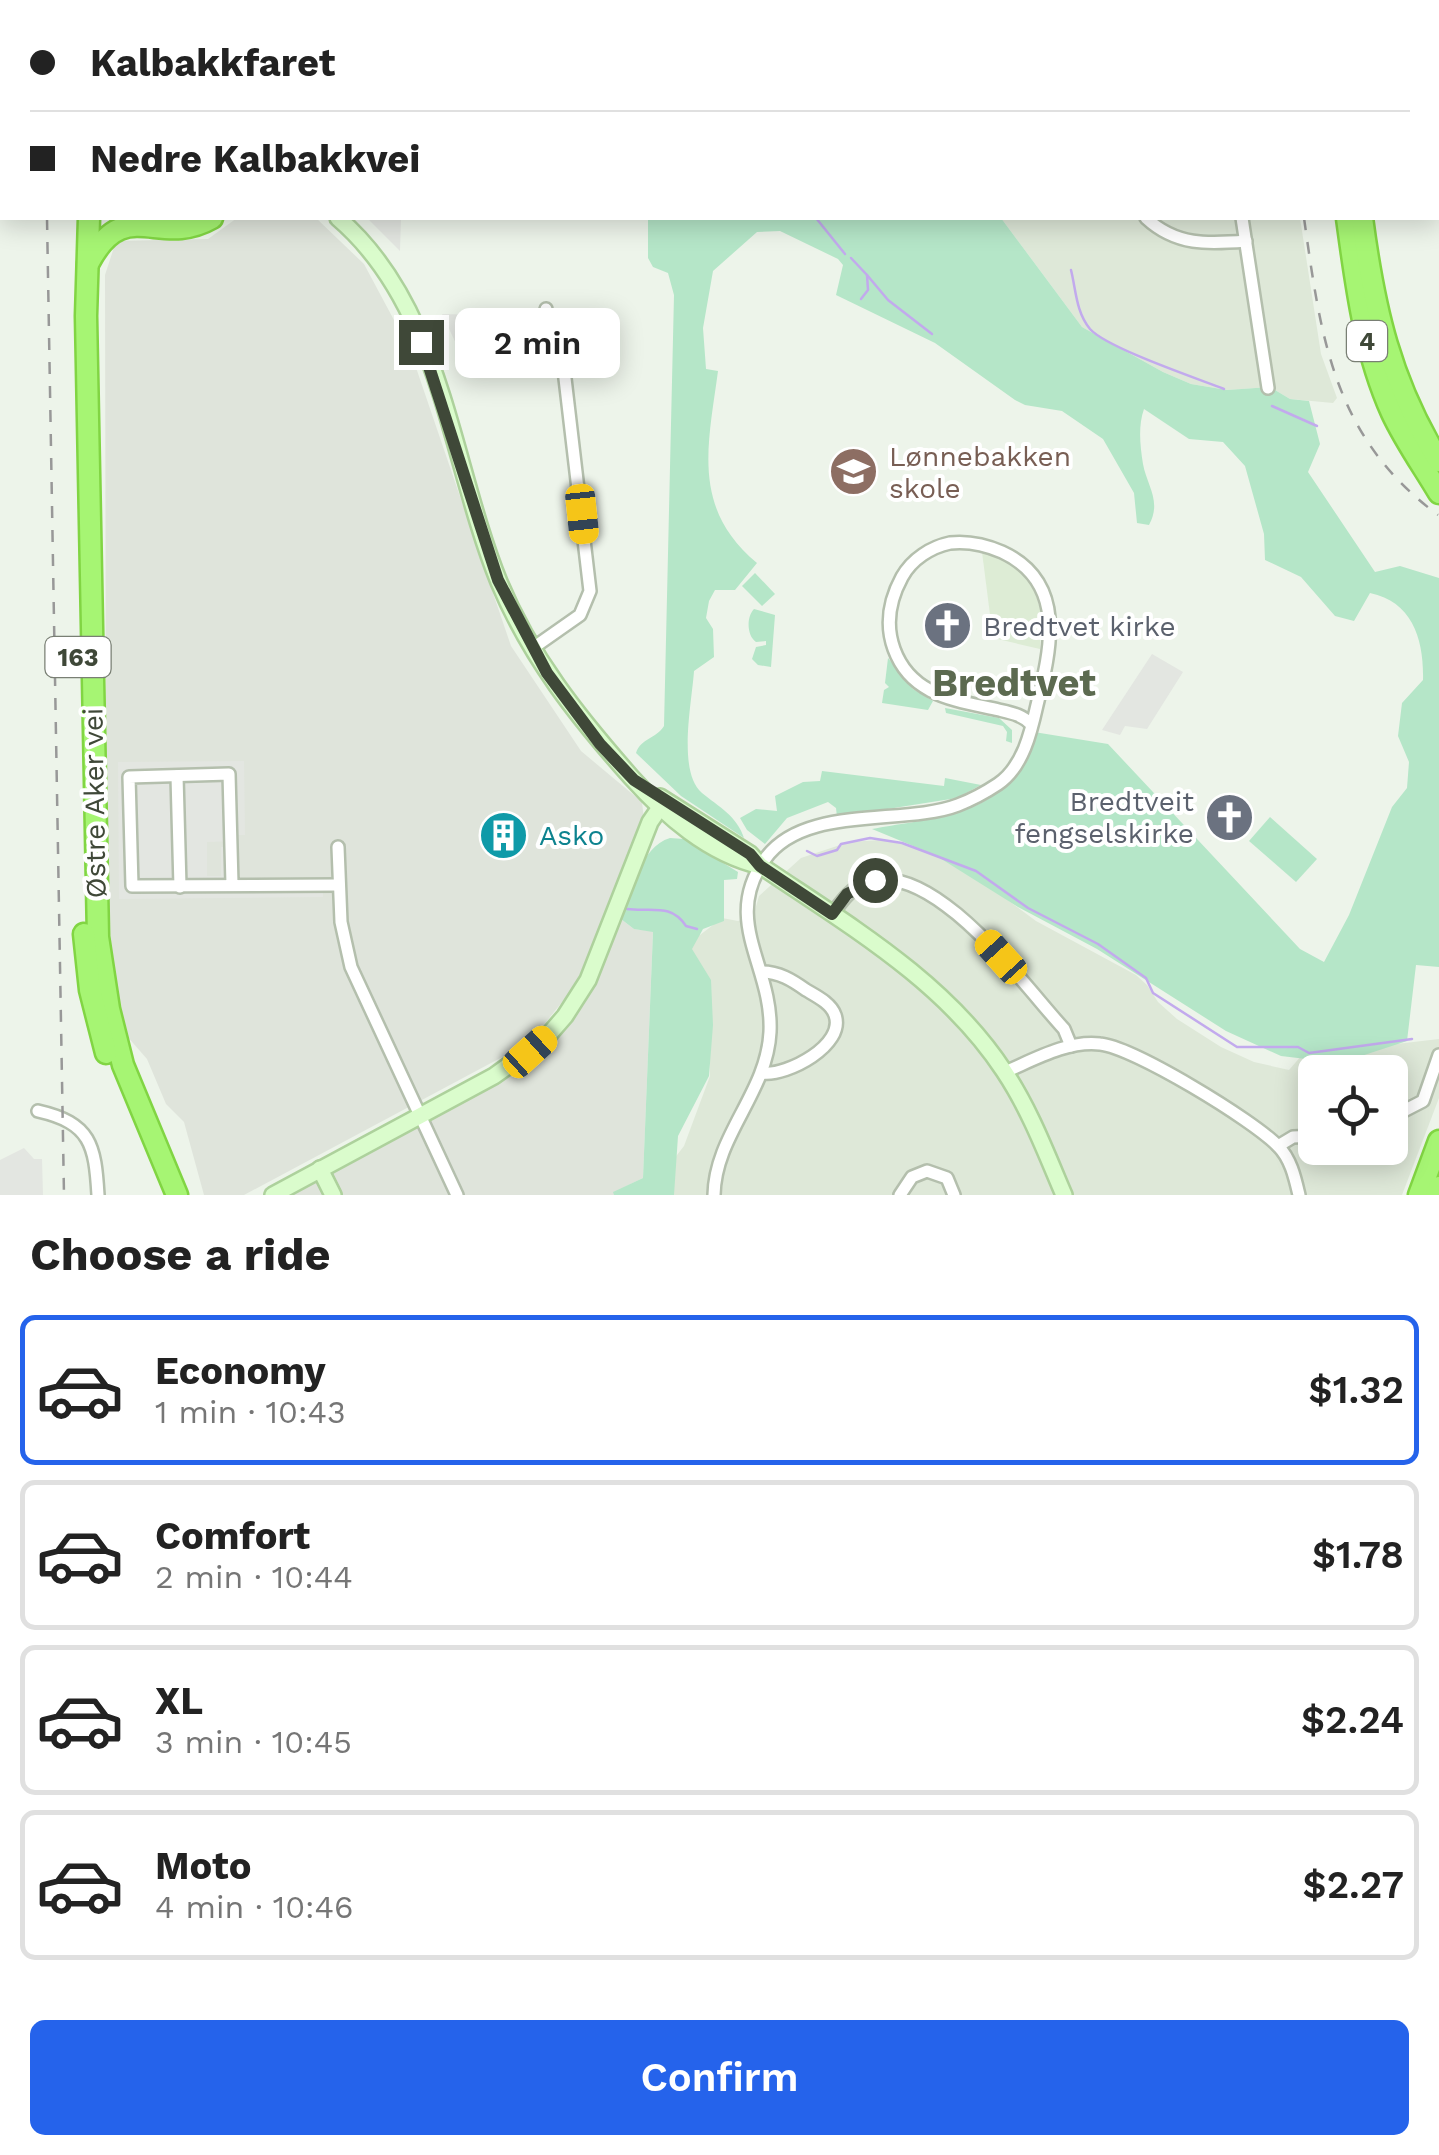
<!DOCTYPE html>
<meta charset="utf-8">
<style>
:root{--surface:#fff;--page:#f2f2f2;--text:#222;--muted:#767676;--line:#e0e0e0;--accent:#2563eb}
body{margin:0;font-family:"Work Sans",sans-serif;background:var(--page);color:var(--text);height:100vh;display:flex;flex-direction:column;font-size:38px;white-space:nowrap}
*{box-sizing:border-box;margin:0}
p{font-size:32px;color:var(--muted)}
.icon{flex:none;width:55px;height:55px;fill:none;stroke:currentColor;stroke-width:2;stroke-linecap:round;stroke-linejoin:round}
.map{position:relative;height:1195px;overflow:hidden}
.drawer{display:flex;flex-direction:column;background:var(--surface);flex:1}
.drawer>*{flex:none}
.banner{position:absolute;left:0px;top:0px;width:1440px;height:220px;box-shadow:0 5px 25px #0003;display:grid;align-content:center;height:220px;padding:0 30px;background:var(--surface)}
.fabs{position:absolute;left:1298px;top:1055px;display:grid;gap:20px}
.fabs a{display:grid;place-items:center;width:110px;height:110px;border-radius:15px;background:var(--surface);box-shadow:0 5px 25px #0003;font-size:50px}
.end{position:absolute;width:45px;height:45px;margin:-22px;border:12px solid #3f4838;background:#fff;box-shadow:0 0 0 5px #fff}
.from{border-radius:50%}
.bubble{position:absolute;height:70px;border-radius:15px;background:var(--surface);box-shadow:0 5px 25px #0003;font-size:32px;font-weight:600;line-height:70px;text-align:center}
.car{position:absolute;width:30px;height:60px;margin:-30px -15px;border-radius:12px;box-shadow:0 0 8px 2px #0007;background:linear-gradient(#f5c518 24%,#345 0 40%,#f5c518 0 76%,#345 0 86%,#f5c518 0)}
.banner b{display:flex;align-items:center;gap:35px;height:95px;font-size:38px}
.banner b+b{border-top:2px solid var(--line)}
.banner i{width:25px;height:25px;background:var(--text)}
ul{padding:0;list-style:none}
li{display:flex;align-items:center;gap:30px;height:150px;margin:0 20px 15px;padding:0 10px;border:5px solid var(--line);border-radius:15px}
li div{flex:1}
li b{display:block;font-size:38px}
li em{font-style:normal;font-weight:600}
li.on{border-color:var(--accent)}
li>.icon{width:90px;height:90px;stroke-width:1.5}
h2{padding:0 30px;font-size:45px;line-height:120px}
.button{display:flex;gap:20px;margin-top:auto;padding:20px 30px}
.button a{flex:1;height:115px;border-radius:15px;background:var(--accent);color:#fff;font-size:40px;font-weight:600;line-height:115px;text-align:center}
.map>svg:first-child{display:block}
.residential{fill:#dee8d8;fill-rule:evenodd}
.industrial{fill:#dfe4db}
.education{fill:#ddecd5}
.green{fill:#b5e6c8}
.parking{fill:#e3e6e1}
.lines{fill:none;stroke-linecap:round;stroke-linejoin:round}
.stream{stroke:#c2aaed;stroke-width:2.5}
.street-casing{stroke:#b4bfad;stroke-width:16}
.secondary-casing{stroke:#add19c;stroke-width:20}
.highway-casing{stroke:#81d543;stroke-width:25}
.street{stroke:#fff;stroke-width:11}
.secondary{stroke:#dafccc;stroke-width:15}
.highway{stroke:#a6f573;stroke-width:20}
.rail{stroke:#989898;stroke-width:2.5;stroke-dasharray:12 12;stroke-linecap:butt}
.route{stroke:#3f4838;stroke-width:12}
.labels{text-anchor:middle;stroke-width:8;stroke-linejoin:round;paint-order:stroke}
.shield{fill:#fff;stroke:#797f74;stroke-width:2.5}
.shield-label{font-size:25px;font-weight:bold;fill:#3f4838}
.education-label{font-size:28px;fill:#785e54;stroke:#fff;text-anchor:start}
.worship-label{font-size:28px;fill:#5b616d;stroke:#fff;text-anchor:start}
.street-label{font-size:28px;fill:#3f4838;stroke:#fff}
.culture-label{font-size:28px;fill:#0d838f;stroke:#fff;text-anchor:start}
.district-label{font-size:38px;font-weight:bold;fill:#5c6a50;stroke:#fff}
</style>
<div class="map">
<svg width="1439" height="1195" viewBox="0 0 1439 1195">
<rect width="100%" height="100%" fill="#edf4ea"/>
<g class="residential">
<polygon points="703,0 1271,0 1272,2 704,2"/>
<polygon points="1001,218 1300,218 1321,354 1337,398 1333,403 1290,399 1270,387 1227,390 1191,384 1163,372 1082,327"/>
<path d="M880,840l39,7 36,14 81,60 100,54 11,10 11,17 19,17 44,28 33,15 35,8 13,-15 137,-16v59l-37,97h-738l3,-27 17,-22 26,-70v-22l-23,-121 13,2 22,-17 16,3 15,-4 6,-21 42,-38 48,-16zM1315,1072h75v76h-75z"/>
</g>
<g class="industrial">
<polygon points="237,218 316,218 364,264 410,350 511,646 581,751 642,802 644,820 575,986 542,1027 506,1055 244,1195 204,1195 184,1122 166,1104 147,1059 126,1035 111,971 108,930 106,783 105,275 116,241 208,239"/>
<polygon points="621,919 634,929 653,931 643,1178 614,1192 614,1195 293,1195 527,1067 543,1054 583,1006 594,987"/>
</g>
<polygon class="education" points="982,552 994,553 1016,565 1033,586 1042,615 1040,649 993,638"/>
<g class="green">
<polygon points="379,0 700,0 702,2 379,2"/>
<path d="M648,218h353l81,109 81,45 28,12 36,6 43,-3 20,12 19,2 11,43 -12,28 67,100 25,-6 39,12v389l-23,-2 -9,76 -67,22 -59,-7 -55,-25 -129,-82 -79,-42 -83,-52 -63,-26c50,-10 118,-11 147,-61 7,-10 10,-24 15,-36l74,12 192,205 24,13 25,-47 43,-108 15,-19 2,-26 -11,-26 4,-33 21,-23c1,-40 -10,-78 -53,-87l-16,28 -19,-5 -34,-39 -36,-17 -1,-26 -19,-68 -22,-24 -34,-3 -45,-30c-6,17 -4,36 -1,55 4,22 19,37 6,61l-12,-2 -3,-30 -31,-54 -41,-28 -37,-6 -10,-5 -80,-57 -99,-48 7,-30 -5,-6 -58,-28 -23,1 -44,39 -10,57 3,41 12,2c-10,75 -27,137 39,192l-22,27h-20l-6,11 -3,17 7,11 1,28 -20,14c-2,31 -17,101 8,122 17,14 35,23 42,45l-63,-42 -45,-43c5,-15 20,-14 28,-27l10,-431 -6,-22 -15,-6 -5,-9z"/>
<polygon points="755,573 775,594 762,606 742,586"/>
<path d="M754,609l21,6 -4,52 -13,-2 -6,-6 4,-12 10,-2v-4l-10,1c-9,-6 -10,-25 -2,-33z"/>
<polygon points="888,658 913,689 933,701 928,710 882,703 884,690 889,687 885,683"/>
<polygon points="945,708 999,718 1012,730 1012,743 1006,741 1007,732 1003,726 946,713"/>
<polygon points="822,771 944,786 945,778 981,785 957,798 837,817 836,808 828,802 787,818 765,844 747,830 740,818 756,809 777,811 775,796 803,782 820,781"/>
<polygon points="1270,817 1317,859 1296,882 1249,841"/>
<path d="M670,838l14,1 54,33 -1,7 -13,1v41l-21,8 -11,20 19,31 2,45 -4,51 -31,60 -4,59h-60l-1,-3 30,-14 10,-246 -19,-3 -13,-10c10,-26 19,-72 49,-81z"/>
</g>
<g class="parking">
<polygon points="367,218 401,218 400,251"/>
<polygon points="442,314 518,316 517,350 543,351 543,375 470,373"/>
<polygon points="1152,654 1183,672 1147,729 1125,726 1120,735 1102,730"/>
<polygon points="244,761 245,835 238,835 238,841 207,842 207,876 221,876 221,847 228,847 228,889 323,889 323,897 119,899 118,762"/>
<polygon points="24,1148 34,1159 42,1159 43,1195 0,1195 0,1160"/>
</g>
<g class="lines">
<g class="stream">
<polyline points="574,0 579,2"/>
<polyline points="487,2 492,0"/>
<polyline points="816,218 845,254"/>
<polyline points="851,258 867,275 868,290 861,299"/>
<path d="M1071,270c5,20 5,42 19,59 17,19 106,49 134,60"/>
<polyline points="867,275 888,300 932,334"/>
<polyline points="1272,406 1317,426"/>
<polyline points="807,851 817,856 837,850 841,844 870,838 902,843 976,871 1028,908 1098,944 1146,978 1153,993 1237,1047 1298,1047 1309,1053 1412,1039"/>
<path d="M627,909c25,3 44,-6 59,17l11,3"/>
</g>
<defs>
<g id="street">
<polyline points="887,0 888,2"/>
<polyline points="1398,0 1399,2"/>
<polyline points="1200,2 1203,0"/>
<polyline points="1438,96 1439,100"/>
<path d="M1146,218c30,28 62,26 100,23"/>
<polyline points="1242,218 1268,388"/>
<polyline points="533,648 580,615 590,591 564,370 557,337 545,322 546,309"/>
<polyline points="177,776 180,887"/>
<polyline points="338,847 341,922 351,967 457,1195"/>
<polyline points="232,884 229,774 129,777 132,886 338,885"/>
<path d="M832,914c10,-13 18,-25 33,-31 67,-27 160,104 199,146l7,17"/>
<path d="M762,972c17,0 30,8 44,18 10,6 25,13 29,25 11,30 -48,61 -72,58"/>
<path d="M1005,1072c28,-12 63,-32 95,-28 33,3 153,76 178,102 13,13 17,32 21,49"/>
<path d="M38,1111c53,12 57,34 60,84"/>
<polyline points="1390,1118 1423,1101 1439,1055"/>
<polyline points="1278,1146 1293,1137 1315,1136"/>
<path d="M714,1195c1,-60 53,-102 56,-163 3,-66 -49,-111 -5,-173 39,-55 138,-33 193,-54 13,-5 28,-13 40,-21 25,-17 33,-52 39,-79 14,-57 30,-123 -35,-153 -16,-7 -34,-11 -52,-9 -19,4 -38,16 -48,34 -12,22 -17,47 -8,72 17,47 61,51 105,61 13,3 24,5 33,15"/>
<polyline points="900,1195 912,1177 927,1171 947,1178 954,1195"/>
</g>
<g id="secondary">
<path d="M338,218c104,89 112,243 161,364 31,75 79,135 132,195 34,38 77,77 130,89"/>
<path d="M660,797l90,57 11,12c87,59 184,115 243,205 26,39 42,82 60,124"/>
<polyline points="320,1169 333,1195"/>
<polyline points="273,1195 494,1076 545,1039 565,1016 588,980 650,822 659,809 666,806"/>
</g>
<g id="highway">
<polyline points="23,0 27,2"/>
<polyline points="105,0 106,2"/>
<polyline points="215,0 222,2"/>
<polyline points="359,0 360,2"/>
<polyline points="1331,0 1332,2"/>
<polyline points="139,2 140,0"/>
<polyline points="286,2 295,0"/>
<polyline points="89,218 86,316 98,937 109,1009 123,1065 177,1195"/>
<path d="M1347,218c9,66 17,133 45,195 13,28 31,53 47,80"/>
<path d="M1362,218c12,91 28,163 77,243"/>
<path d="M88,264c37,-71 70,-15 124,-46"/>
<polyline points="84,934 90,990 106,1053"/>
<polyline points="1419,1195 1439,1141"/>
<polyline points="1436,1195 1439,1187"/>
</g>
</defs>
<use href="#street" class="street-casing"/>
<use href="#secondary" class="secondary-casing"/>
<use href="#highway" class="highway-casing"/>
<use href="#street" class="street"/>
<use href="#secondary" class="secondary"/>
<use href="#highway" class="highway"/>
<g class="rail">
<polyline points="1276,0 1276,2"/>
<polyline points="60,2 60,0"/>
<polyline points="47,218 64,1195"/>
<path d="M1304,218c17,120 29,219 134,297"/>
</g>
</g>
<g class="lines">
<polyline class="route" points="421,342 498,580 547,673 600,744 634,780 750,854 760,866 832,914 847,894 875,880"/>
</g>
<defs>
<symbol id="school-disc" viewBox="-11 -11 22 22"><circle r="9.5" fill="#8d6e63" stroke="#fff"/><path d="M0-5L7-2L0 1L-7-2ZM-4 1L0 2.5L4 1V4Q0 6-4 4Z" fill="#fff"/></symbol>
<symbol id="church-disc" viewBox="-11 -11 22 22"><circle r="9.5" fill="#6b7280" stroke="#fff"/><path d="M-1.2-6h2.4v3.5h3.3v2.4h-3.3V6h-2.4V-.1h-3.3v-2.4h3.3Z" fill="#fff"/></symbol>
<symbol id="building-disc" viewBox="-11 -11 22 22"><circle r="9.5" fill="#0f9aa8" stroke="#fff"/><path d="M-4-6H4V6H1V3H-1V6H-4ZM-2.5-4.3h1.7v1.8h-1.7ZM.8-4.3h1.7v1.8H.8ZM-2.5-1h1.7V.8h-1.7ZM.8-1h1.7V.8H.8Z" fill="#fff"/></symbol>
</defs>
<g fill-rule="evenodd">
<use href="#school-disc" x="826" y="444" width="55" height="55"/>
<use href="#church-disc" x="920" y="598" width="55" height="55"/>
<use href="#church-disc" x="1202" y="790" width="55" height="55"/>
<use href="#building-disc" x="476" y="808" width="55" height="55"/>
</g>
<g class="labels">
<g class="shield">
<rect x="1347" y="321" width="40" height="40" rx="8"/>
<rect x="45.5" y="637" width="65" height="40" rx="8"/>
</g>
<g class="shield-label">
<text x="1367" y="350">4</text>
<text x="78" y="666">163</text>
</g>
<g class="education-label">
<text x="889" y="466">Lønnebakken<tspan x="889" dy="32">skole</tspan></text>
</g>
<g class="worship-label">
<text x="983" y="636">Bredtvet kirke</text>
<text x="1194" y="811" text-anchor="end">Bredtveit<tspan x="1194" dy="32">fengselskirke</tspan></text>
</g>
<g class="street-label">
<text transform="translate(94 803) rotate(-91)" y="10">Østre Aker vei</text>
</g>
<g class="culture-label">
<text x="539" y="845">Asko</text>
</g>
<g class="district-label">
<text x="1014" y="696">Bredtvet</text>
</g>
</g>
</svg>
<div class="fabs">
<a><svg class="icon" aria-label="locate" viewBox="0 0 24 24"><circle cx="12" cy="12" r="6"/><path d="M12 2v4M12 18v4M2 12h4M18 12h4"/></svg></a>
</div>
<i class="end from" style="left:875px;top:880px"></i>
<i class="end" style="left:421px;top:342px"></i>
<div class="bubble" style="left:455px;top:308px;width:165px">2 min</div>
<i class="car" style="left:582px;top:514px;rotate:174deg"></i>
<i class="car" style="left:1001px;top:957px;rotate:318deg"></i>
<i class="car" style="left:530px;top:1052px;rotate:48deg"></i>
<div class="banner">
<b><i class="from"></i>Kalbakkfaret</b>
<b><i></i>Nedre Kalbakkvei</b>
</div>
</div>
<section class="drawer">
<h2>Choose a ride</h2>
<ul>
<li class="on"><svg class="icon" aria-label="car" viewBox="0 0 24 24"><path d="M5 17H2v-5l4-1 3-4h7l3 4 3 1v5h-3M9 17h6M6 11h13"/><circle cx="7" cy="17" r="2"/><circle cx="17" cy="17" r="2"/></svg><div><b>Economy</b><p>1 min · 10:43</p></div><em>$1.32</em></li>
<li><svg class="icon" aria-label="car" viewBox="0 0 24 24"><path d="M5 17H2v-5l4-1 3-4h7l3 4 3 1v5h-3M9 17h6M6 11h13"/><circle cx="7" cy="17" r="2"/><circle cx="17" cy="17" r="2"/></svg><div><b>Comfort</b><p>2 min · 10:44</p></div><em>$1.78</em></li>
<li><svg class="icon" aria-label="car" viewBox="0 0 24 24"><path d="M5 17H2v-5l4-1 3-4h7l3 4 3 1v5h-3M9 17h6M6 11h13"/><circle cx="7" cy="17" r="2"/><circle cx="17" cy="17" r="2"/></svg><div><b>XL</b><p>3 min · 10:45</p></div><em>$2.24</em></li>
<li><svg class="icon" aria-label="car" viewBox="0 0 24 24"><path d="M5 17H2v-5l4-1 3-4h7l3 4 3 1v5h-3M9 17h6M6 11h13"/><circle cx="7" cy="17" r="2"/><circle cx="17" cy="17" r="2"/></svg><div><b>Moto</b><p>4 min · 10:46</p></div><em>$2.27</em></li>
</ul>
<div class="button"><a>Confirm</a></div>
</section>
